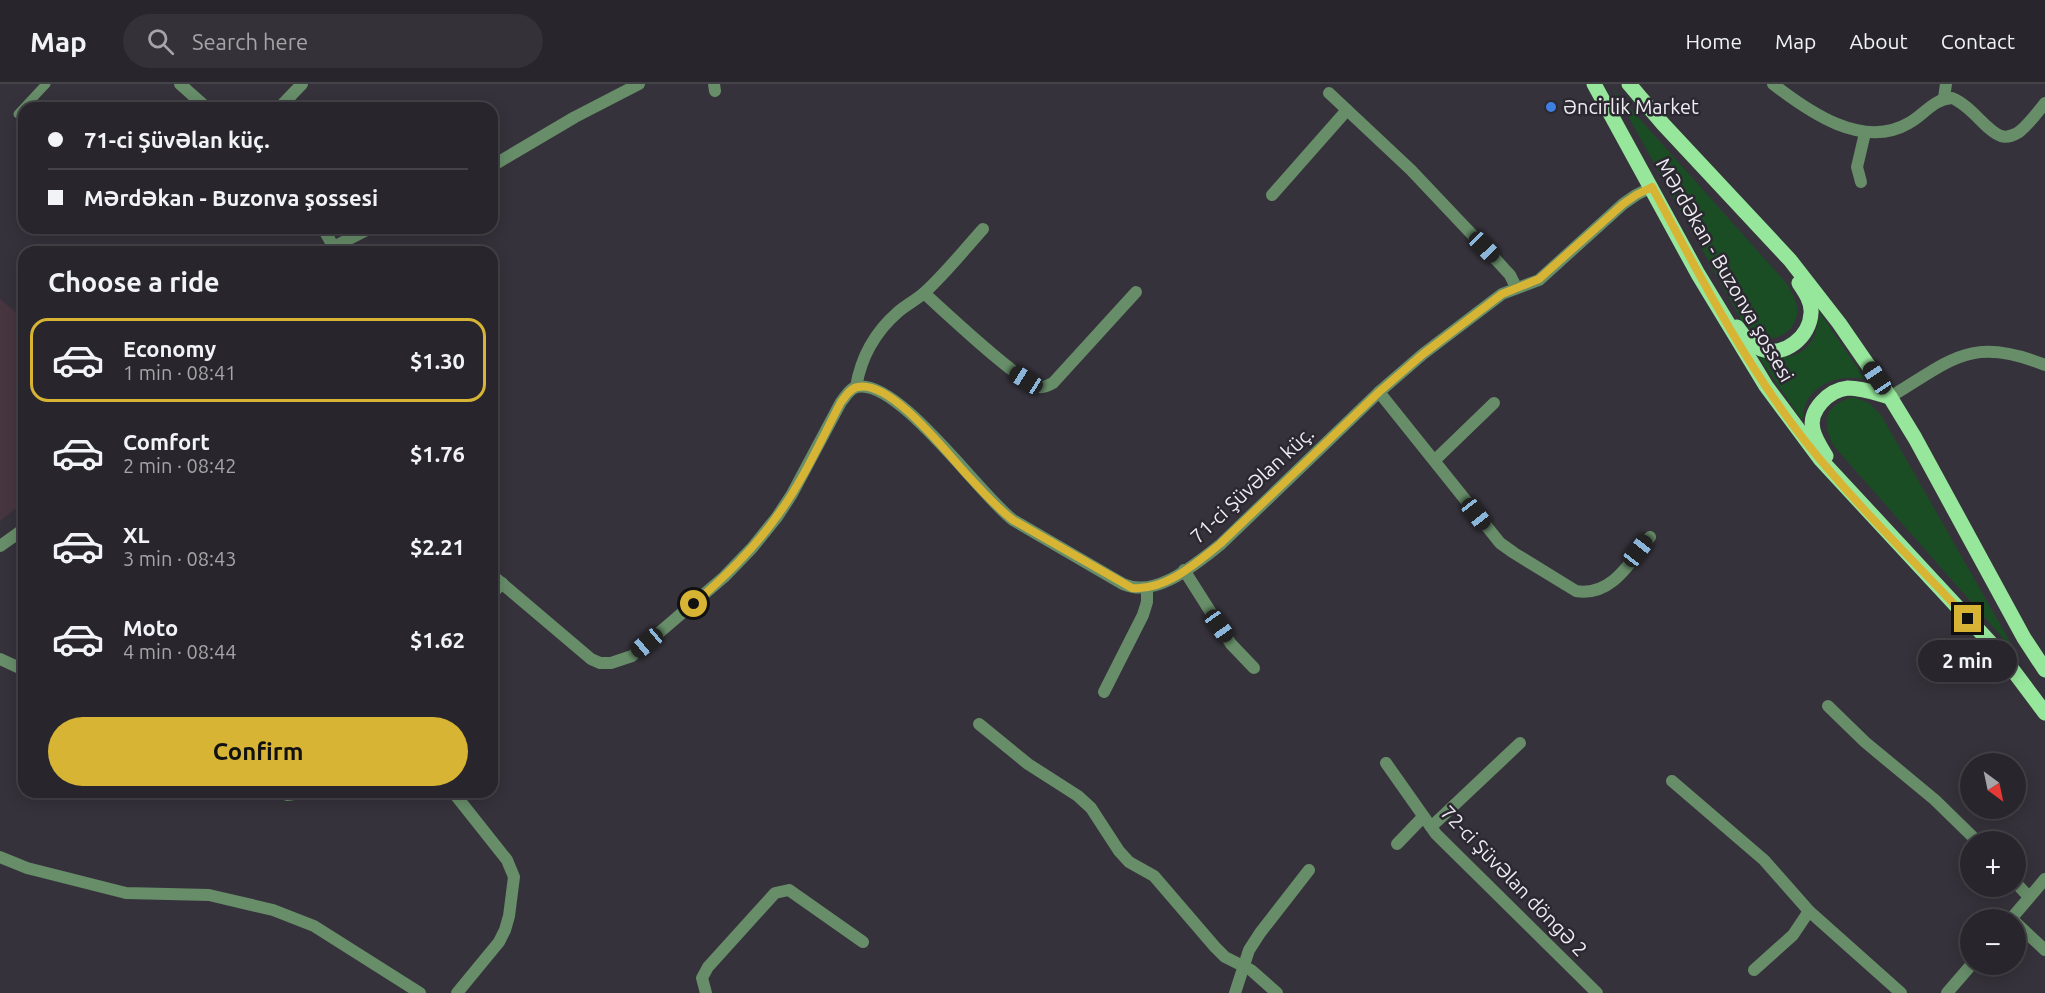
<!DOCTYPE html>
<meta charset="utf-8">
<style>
:root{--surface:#28262c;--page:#343238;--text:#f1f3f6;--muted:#a5a5a9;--line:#444348;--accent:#d7b434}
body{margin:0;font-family:Ubuntu,sans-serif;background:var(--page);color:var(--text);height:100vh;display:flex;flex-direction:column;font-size:22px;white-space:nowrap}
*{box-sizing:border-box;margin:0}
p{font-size:20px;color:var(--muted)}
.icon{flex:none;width:33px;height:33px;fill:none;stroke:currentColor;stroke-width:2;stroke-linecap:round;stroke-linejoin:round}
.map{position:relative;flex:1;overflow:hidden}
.panel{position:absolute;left:18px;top:162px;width:480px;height:552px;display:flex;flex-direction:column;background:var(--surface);border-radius:18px;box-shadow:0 3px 15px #0003,0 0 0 2px var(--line)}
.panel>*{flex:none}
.banner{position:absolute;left:18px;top:18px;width:480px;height:132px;border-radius:18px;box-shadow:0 3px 15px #0003,0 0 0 2px var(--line);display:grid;align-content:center;height:132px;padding:0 30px;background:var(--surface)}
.needle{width:39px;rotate:147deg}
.buttons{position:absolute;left:1960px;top:669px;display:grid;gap:12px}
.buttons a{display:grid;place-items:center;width:66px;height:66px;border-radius:50%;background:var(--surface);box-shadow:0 3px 15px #0003,0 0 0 2px var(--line);font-size:30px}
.end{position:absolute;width:27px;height:27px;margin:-14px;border:8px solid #d7b434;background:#111;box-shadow:0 0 0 3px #111}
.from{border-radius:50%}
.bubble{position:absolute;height:42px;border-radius:21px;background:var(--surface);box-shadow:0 3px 15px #0003,0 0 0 2px var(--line);font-size:20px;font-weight:700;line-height:42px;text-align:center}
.car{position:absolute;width:18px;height:36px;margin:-18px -9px;border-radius:8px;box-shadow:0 0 4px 2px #0007;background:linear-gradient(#222 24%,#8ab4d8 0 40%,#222 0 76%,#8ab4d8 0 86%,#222 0)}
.banner b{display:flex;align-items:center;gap:21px;height:57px;font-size:22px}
.banner b+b{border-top:2px solid var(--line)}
.banner i{width:15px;height:15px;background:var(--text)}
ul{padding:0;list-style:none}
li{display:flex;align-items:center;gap:18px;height:84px;margin:0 12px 9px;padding:0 18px;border:3px solid transparent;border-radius:18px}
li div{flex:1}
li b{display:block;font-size:22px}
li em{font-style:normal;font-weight:700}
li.on{border-color:var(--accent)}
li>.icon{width:54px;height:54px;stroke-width:1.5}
h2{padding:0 30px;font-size:27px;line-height:72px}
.primary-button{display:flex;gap:12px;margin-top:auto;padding:12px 30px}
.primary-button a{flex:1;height:69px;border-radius:36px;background:var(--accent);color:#111;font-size:24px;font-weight:700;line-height:69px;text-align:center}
header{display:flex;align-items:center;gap:36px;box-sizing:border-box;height:84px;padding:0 30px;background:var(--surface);border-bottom:2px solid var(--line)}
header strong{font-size:28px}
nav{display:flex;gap:33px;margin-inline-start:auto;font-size:21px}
.search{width:420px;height:54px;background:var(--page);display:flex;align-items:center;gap:15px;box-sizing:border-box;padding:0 21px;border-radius:33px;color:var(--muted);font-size:22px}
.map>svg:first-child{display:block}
.industrial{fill:#473640}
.green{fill:#1b4d25}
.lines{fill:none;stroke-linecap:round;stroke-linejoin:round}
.service{stroke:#678d69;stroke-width:9}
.minor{stroke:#678d69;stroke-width:12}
.primary{stroke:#96e79b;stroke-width:15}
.route{stroke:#d7b434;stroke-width:8}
.shop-dot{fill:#3f7fe0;stroke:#2c2831;stroke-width:2}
.labels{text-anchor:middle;stroke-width:5;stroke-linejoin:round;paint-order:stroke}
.poi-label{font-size:20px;fill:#efecf3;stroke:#2c2831;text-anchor:start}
.street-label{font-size:20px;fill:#efecf3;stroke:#2c2831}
</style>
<header>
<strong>Map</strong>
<div class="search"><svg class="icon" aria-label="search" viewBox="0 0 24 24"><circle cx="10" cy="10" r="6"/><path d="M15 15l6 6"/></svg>Search here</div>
<nav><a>Home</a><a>Map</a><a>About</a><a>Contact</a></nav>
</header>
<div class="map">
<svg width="2045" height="909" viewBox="0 0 2045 909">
<rect width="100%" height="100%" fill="#36323b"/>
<polygon class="industrial" points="0,215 24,235 24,418 0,437"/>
<g class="green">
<path d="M1613,5l175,196c3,7 8,14 9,22 3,17 -14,34 -32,31 -9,-2 -16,-11 -23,-17z"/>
<path d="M1820,229l45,66c-21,-4 -46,1 -58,22 -3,5 -3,13 -5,19l-44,-64c22,3 44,4 56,-19 3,-6 4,-16 6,-24z"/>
<path d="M1853,313l16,6 12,12 136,239 -184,-209c-12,-24 -8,-40 20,-48z"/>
</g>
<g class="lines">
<polyline class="service" points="18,30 46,0"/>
<g class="minor">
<polyline points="180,0 207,24"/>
<polyline points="714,0 715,7"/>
<path d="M1773,0c36,28 90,66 136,39 15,-8 24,-24 43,-25 20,8 34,33 49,38 6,2 13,-1 18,-4 10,-8 18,-19 26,-29"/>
<polyline points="1329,9 1411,86 1499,179 1510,191 1516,203"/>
<polyline points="1944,14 1946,0"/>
<polyline points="279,24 302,0"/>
<polyline points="492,82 575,33 639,0"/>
<polyline points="1861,98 1857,83 1865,49"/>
<polyline points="1272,111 1347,26"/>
<polyline points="323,144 333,162"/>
<polyline points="323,168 371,144"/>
<path d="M924,209c19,17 97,91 116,94 5,1 8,-2 13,-4l83,-91"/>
<path d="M856,303c5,-30 19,-55 42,-75 8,-7 18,-12 26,-19 21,-19 40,-43 59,-64"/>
<path d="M1379,308l121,151 14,10 62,38c36,6 55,-30 74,-54"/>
<path d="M1890,313c62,-37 80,-62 155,-32"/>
<polyline points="1435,376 1494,319"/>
<polyline points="0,462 24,445"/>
<polyline points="1184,486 1231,560 1254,584"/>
<path d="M492,491l99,84 9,4h11l21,-7 92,-79 28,-29 25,-31 15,-23 49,-92c5,-6 9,-14 16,-15 41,-9 122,107 156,133l110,64c33,15 72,-20 97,-39l159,-153 44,-38 79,-60 37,-14 84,-76 13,-9 16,-8"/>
<polyline points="492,510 502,499"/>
<polyline points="0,575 24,586"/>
<polyline points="1104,608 1143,531 1147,518 1147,505"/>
<polyline points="1828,622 1865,658 1935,716 1978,758"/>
<polyline points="979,640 1028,680 1078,712 1091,724 1119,767 1129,778 1154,792 1215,863 1225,873 1251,886 1277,909"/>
<polyline points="1386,679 1436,750 1597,909"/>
<polyline points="1672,697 1764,776 1809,827 1901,909"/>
<polyline points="281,708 287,711 308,708"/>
<polyline points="453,708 507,776 514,793 509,832 505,846 499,858 457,909"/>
<polyline points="1431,743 1520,659"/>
<polyline points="1397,760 1423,733"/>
<polyline points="0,773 27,784 126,809 209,811 273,826 314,842 420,909"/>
<polyline points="2016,799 2029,813"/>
<polyline points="2010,836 2045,795"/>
<polyline points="2016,839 2045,866"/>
<polyline points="1754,886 1793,851 1809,827"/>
<polyline points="706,909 702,894 708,883 775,809 789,806 863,858"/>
<polyline points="1235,909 1249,866 1260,849 1309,786"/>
<polyline points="1947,909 1972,880"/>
</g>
<g class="primary">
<polyline points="1594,0 1698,190 1766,302 1821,376 2000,569 2045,629"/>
<polyline points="1629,0 1663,40 1790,176 1839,239 1890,313 1915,354 2024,554 2045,586"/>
<path d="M1737,243c6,9 14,18 24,22 24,9 49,-13 50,-36 1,-11 -6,-21 -12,-30"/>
<path d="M1826,372c-5,-8 -11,-17 -13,-26 -5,-20 16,-40 35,-42 14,0 28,5 42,9"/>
</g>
</g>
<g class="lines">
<path class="route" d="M694,520c30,-27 60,-55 83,-88 26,-35 44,-76 64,-114 5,-6 9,-14 17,-15 34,-7 90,68 112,91 13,14 27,30 43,42l119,68c33,3 63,-24 88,-44l159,-152 44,-38 79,-60 37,-15 84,-75 13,-9 16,-8c47,87 92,176 153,254 50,63 108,119 163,178"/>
</g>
<circle class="shop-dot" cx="1551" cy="23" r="6"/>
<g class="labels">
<g class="poi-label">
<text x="1563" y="30">Əncirlik Market</text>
</g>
<g class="street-label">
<text transform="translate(1725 186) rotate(60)" y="7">Mərdəkan - Buzonva şossesi</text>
<text transform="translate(1252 401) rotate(-43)" y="7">71-ci Şüvəlan küç.</text>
<text transform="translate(1514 797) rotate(46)" y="7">72-ci Şüvəlan döngə 2</text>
</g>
</g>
</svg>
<div class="buttons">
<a><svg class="needle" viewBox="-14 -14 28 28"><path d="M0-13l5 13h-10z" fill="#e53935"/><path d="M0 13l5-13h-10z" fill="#a5a5a9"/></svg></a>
<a>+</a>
<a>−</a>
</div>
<i class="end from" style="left:694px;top:520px"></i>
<i class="end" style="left:1968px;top:535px"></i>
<div class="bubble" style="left:1918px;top:556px;width:99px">2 min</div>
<i class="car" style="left:1484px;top:163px;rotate:136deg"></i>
<i class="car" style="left:1877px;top:294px;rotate:326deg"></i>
<i class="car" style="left:1026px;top:296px;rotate:302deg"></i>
<i class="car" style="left:1476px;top:430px;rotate:142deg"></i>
<i class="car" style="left:1638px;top:467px;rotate:38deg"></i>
<i class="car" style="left:1219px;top:542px;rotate:145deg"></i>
<i class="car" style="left:647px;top:559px;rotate:230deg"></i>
<div class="banner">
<b><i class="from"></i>71-ci Şüvəlan küç.</b>
<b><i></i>Mərdəkan - Buzonva şossesi</b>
</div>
<section class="panel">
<h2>Choose a ride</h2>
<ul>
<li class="on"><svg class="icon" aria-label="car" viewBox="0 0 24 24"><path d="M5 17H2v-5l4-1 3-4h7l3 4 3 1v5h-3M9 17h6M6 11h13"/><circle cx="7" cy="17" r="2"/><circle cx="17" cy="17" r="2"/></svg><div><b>Economy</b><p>1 min · 08:41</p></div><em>$1.30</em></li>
<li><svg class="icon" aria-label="car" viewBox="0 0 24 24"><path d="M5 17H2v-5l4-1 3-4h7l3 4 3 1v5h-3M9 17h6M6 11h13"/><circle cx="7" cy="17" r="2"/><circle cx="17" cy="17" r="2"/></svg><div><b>Comfort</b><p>2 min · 08:42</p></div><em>$1.76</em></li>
<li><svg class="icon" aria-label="car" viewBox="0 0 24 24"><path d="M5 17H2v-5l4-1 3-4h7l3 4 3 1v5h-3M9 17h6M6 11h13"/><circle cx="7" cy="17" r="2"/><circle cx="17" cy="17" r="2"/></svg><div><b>XL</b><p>3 min · 08:43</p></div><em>$2.21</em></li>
<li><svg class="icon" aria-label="car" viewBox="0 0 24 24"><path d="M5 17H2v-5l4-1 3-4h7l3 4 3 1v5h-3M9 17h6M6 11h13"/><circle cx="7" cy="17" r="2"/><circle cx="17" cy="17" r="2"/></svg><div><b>Moto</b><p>4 min · 08:44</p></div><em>$1.62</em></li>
</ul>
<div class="primary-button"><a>Confirm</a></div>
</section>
</div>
